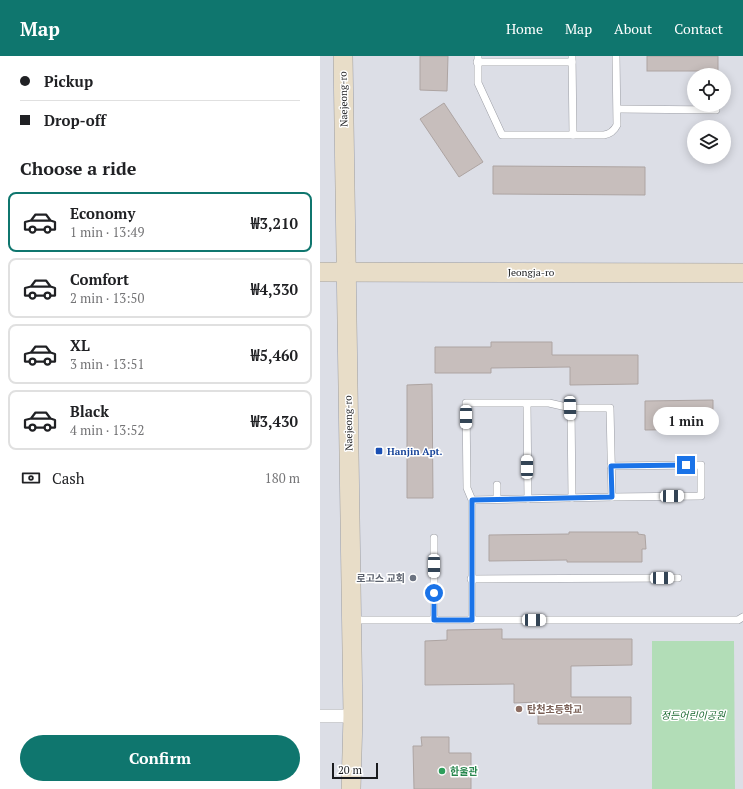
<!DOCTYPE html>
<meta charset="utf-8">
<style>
:root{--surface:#fff;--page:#f2f2f2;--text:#202124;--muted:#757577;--line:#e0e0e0;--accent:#0f766e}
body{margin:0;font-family:"PT Serif","Noto Sans KR",serif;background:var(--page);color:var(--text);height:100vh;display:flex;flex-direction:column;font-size:15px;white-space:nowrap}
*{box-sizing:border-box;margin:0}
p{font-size:13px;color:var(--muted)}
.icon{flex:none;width:22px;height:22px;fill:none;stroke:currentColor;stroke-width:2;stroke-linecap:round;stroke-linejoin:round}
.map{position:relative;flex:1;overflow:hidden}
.side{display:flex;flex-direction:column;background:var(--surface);width:320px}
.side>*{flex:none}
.top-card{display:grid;align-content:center;height:88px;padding:0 20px;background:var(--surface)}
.controls{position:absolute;left:367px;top:12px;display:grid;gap:8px}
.controls a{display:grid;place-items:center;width:44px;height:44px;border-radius:50%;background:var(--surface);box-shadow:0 2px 10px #0003;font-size:20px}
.scale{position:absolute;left:12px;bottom:10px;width:46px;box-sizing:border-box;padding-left:4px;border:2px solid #1a1b1e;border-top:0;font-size:11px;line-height:14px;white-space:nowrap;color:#1a1b1e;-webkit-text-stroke:3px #fff;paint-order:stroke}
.end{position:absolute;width:18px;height:18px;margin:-9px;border:5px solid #1a73e8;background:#fff;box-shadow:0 0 0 2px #fff}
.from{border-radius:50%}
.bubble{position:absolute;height:28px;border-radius:14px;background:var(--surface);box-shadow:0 2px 10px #0003;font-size:13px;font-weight:700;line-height:28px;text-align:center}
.car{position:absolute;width:12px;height:24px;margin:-12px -6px;border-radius:5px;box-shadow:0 0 3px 1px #0007;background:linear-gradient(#fff 24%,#345 0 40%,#fff 0 76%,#345 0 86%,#fff 0)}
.top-card b{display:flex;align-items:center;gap:14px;height:38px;font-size:15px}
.top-card b+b{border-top:1px solid var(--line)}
.top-card i{width:10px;height:10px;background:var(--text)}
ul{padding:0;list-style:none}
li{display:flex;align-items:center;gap:12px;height:60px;margin:0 8px 6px;padding:0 12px;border:2px solid var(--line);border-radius:8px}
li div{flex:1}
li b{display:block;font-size:15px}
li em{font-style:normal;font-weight:700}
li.active{border-color:var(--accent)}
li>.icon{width:36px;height:36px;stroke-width:1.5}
h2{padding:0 20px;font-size:18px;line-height:48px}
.pay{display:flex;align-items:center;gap:10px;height:44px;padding:0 20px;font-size:15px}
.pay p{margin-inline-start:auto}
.button{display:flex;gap:8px;margin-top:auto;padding:8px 20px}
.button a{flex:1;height:46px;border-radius:24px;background:var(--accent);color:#fff;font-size:16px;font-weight:700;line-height:46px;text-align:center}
header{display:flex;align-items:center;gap:24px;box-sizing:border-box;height:56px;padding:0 20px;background:var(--accent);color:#fff}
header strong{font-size:19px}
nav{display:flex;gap:22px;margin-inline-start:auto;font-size:14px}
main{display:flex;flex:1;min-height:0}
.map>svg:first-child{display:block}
.green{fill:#b2ddb7}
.building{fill:#c7bebc;stroke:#ada4a2}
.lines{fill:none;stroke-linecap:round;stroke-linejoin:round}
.lane-casing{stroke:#9c9ea5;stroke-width:8}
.street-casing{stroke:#9c9ea5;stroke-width:14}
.secondary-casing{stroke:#9c9ea5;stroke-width:20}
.lane{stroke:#fff;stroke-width:7}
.street{stroke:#fff;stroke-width:13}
.secondary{stroke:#e8ddc8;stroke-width:19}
.route{stroke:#1a73e8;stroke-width:5}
.transit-dot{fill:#1a4fb4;stroke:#fff;stroke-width:1.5}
.worship-dot{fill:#6b7280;stroke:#fff;stroke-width:1.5}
.education-dot{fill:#8d6e63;stroke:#fff;stroke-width:1.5}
.leisure-dot{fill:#2e9e5b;stroke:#fff;stroke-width:1.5}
.labels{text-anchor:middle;stroke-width:3;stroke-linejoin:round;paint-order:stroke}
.street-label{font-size:10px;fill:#1a1b1e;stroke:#fff}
.transit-label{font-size:10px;font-weight:bold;fill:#164399;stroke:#fff;text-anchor:start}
.worship-label{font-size:10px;font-weight:bold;fill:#5b616d;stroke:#fff;text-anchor:end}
.education-label{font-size:10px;font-weight:bold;fill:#785e54;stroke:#fff;text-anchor:start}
.park-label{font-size:10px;font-style:italic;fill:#16662c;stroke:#fff}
.leisure-label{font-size:10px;font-weight:bold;fill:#27864d;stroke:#fff;text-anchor:start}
</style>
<header>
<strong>Map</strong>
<nav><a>Home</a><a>Map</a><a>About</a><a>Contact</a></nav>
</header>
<main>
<section class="side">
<div class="top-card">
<b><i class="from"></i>Pickup</b>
<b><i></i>Drop-off</b>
</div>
<h2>Choose a ride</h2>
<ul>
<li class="active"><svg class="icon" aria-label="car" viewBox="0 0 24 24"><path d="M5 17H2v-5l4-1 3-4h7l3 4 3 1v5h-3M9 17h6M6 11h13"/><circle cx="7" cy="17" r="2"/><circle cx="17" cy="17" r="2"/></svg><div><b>Economy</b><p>1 min · 13:49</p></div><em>₩3,210</em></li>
<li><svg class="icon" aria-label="car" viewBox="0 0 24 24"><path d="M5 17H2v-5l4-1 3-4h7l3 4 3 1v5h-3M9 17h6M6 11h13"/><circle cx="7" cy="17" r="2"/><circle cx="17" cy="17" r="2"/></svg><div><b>Comfort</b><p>2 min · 13:50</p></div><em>₩4,330</em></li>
<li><svg class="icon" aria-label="car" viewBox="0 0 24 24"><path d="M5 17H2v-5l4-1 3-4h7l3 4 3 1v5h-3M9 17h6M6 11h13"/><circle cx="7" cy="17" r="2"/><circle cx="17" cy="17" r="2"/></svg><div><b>XL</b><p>3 min · 13:51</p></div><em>₩5,460</em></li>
<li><svg class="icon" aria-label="car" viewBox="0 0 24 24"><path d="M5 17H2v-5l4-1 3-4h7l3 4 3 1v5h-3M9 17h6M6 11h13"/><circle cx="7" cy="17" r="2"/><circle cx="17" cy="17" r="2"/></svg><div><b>Black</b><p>4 min · 13:52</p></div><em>₩3,430</em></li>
</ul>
<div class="pay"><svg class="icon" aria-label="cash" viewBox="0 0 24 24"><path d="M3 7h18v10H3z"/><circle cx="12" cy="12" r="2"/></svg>Cash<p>180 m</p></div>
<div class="button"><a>Confirm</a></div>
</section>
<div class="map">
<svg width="423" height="733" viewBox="0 0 423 733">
<rect width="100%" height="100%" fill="#dcdee6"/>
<polygon class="green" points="332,585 414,585 415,733 332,733"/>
<g class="building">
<polygon points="100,0 128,0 127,35 100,34"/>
<rect x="327" y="0" width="71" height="15"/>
<polygon points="124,47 163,106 139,121 100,63"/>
<polygon points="173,110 325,111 325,139 173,138"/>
<polygon points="171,286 232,286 232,299 318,299 318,328 250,329 250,311 171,312 171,317 115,317 115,291 171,291"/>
<polygon points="112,328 113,442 87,442 87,329"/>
<polygon points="393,344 393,373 325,374 325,345"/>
<polygon points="249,476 318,476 318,478 325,479 326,493 322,493 322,506 247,506 247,504 169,505 169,479 249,478"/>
<polygon points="182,573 182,583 312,583 312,609 251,610 251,641 311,641 311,668 218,668 218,646 194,647 194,628 105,629 105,585 127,584 127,574"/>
<polygon points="101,681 129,681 129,697 151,697 151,733 94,733 93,690 102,690"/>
</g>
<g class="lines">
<defs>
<g id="lane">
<path d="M158,0v27l24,52h102c6,-1 10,-4 13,-10l-1,-69"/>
<polyline points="252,0 253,79"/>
<polyline points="157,6 252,6"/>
<polyline points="298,53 396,54"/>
<polyline points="207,348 208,443"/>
<polyline points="251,352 252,442"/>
<polyline points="291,410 381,409 381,440 292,441"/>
<polyline points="177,429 177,443"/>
<polyline points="151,523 358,522"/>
<polyline points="32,564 418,564 423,561"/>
<polyline points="114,564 114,482"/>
<polyline points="152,564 152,444 147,432 146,347 229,347 251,352 290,352 292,441 152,444"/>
</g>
<polyline id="street" points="0,660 33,660"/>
<g id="secondary">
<polyline points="23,0 33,660 31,733"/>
<polyline points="0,216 423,217"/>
</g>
</defs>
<use href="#lane" class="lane-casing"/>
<use href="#street" class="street-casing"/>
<use href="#secondary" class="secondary-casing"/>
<use href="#lane" class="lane"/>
<use href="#street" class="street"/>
<use href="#secondary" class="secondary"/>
</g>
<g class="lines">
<polyline class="route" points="114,537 114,564 152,564 152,444 292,441 291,410 366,409"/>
</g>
<rect class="transit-dot" x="55" y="391" width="8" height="8" rx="2"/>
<circle class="worship-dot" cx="93" cy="522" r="4"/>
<circle class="education-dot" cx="199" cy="653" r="4"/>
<circle class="leisure-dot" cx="122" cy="715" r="4"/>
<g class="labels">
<g class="street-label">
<text transform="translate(23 43) rotate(-91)" y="4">Naejeong-ro</text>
<text x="211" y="220">Jeongja-ro</text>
<text transform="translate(28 367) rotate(-91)" y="4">Naejeong-ro</text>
</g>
<g class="transit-label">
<text x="67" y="399">Hanjin Apt.</text>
</g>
<g class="worship-label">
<text x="85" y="526">로고스 교회</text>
</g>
<g class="education-label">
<text x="207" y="657">탄천초등학교</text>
</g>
<g class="park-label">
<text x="373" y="663">정든어린이공원</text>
</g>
<g class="leisure-label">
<text x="130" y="719">한울관</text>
</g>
</g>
</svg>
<div class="controls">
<a><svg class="icon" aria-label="locate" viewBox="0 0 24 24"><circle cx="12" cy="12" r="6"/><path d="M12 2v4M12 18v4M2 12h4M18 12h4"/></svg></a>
<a><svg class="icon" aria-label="layers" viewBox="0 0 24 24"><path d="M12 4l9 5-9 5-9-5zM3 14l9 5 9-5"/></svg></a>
</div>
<div class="scale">20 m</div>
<i class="end from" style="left:114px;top:537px"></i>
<i class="end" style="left:366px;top:409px"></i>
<div class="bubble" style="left:333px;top:351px;width:66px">1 min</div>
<i class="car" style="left:250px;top:352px;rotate:179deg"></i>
<i class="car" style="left:146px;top:361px;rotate:180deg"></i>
<i class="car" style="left:207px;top:411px;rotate:0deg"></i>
<i class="car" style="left:352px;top:440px;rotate:89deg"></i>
<i class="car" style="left:114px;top:510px;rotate:180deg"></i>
<i class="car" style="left:342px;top:522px;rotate:90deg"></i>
<i class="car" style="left:214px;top:564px;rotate:90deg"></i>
</div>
</main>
